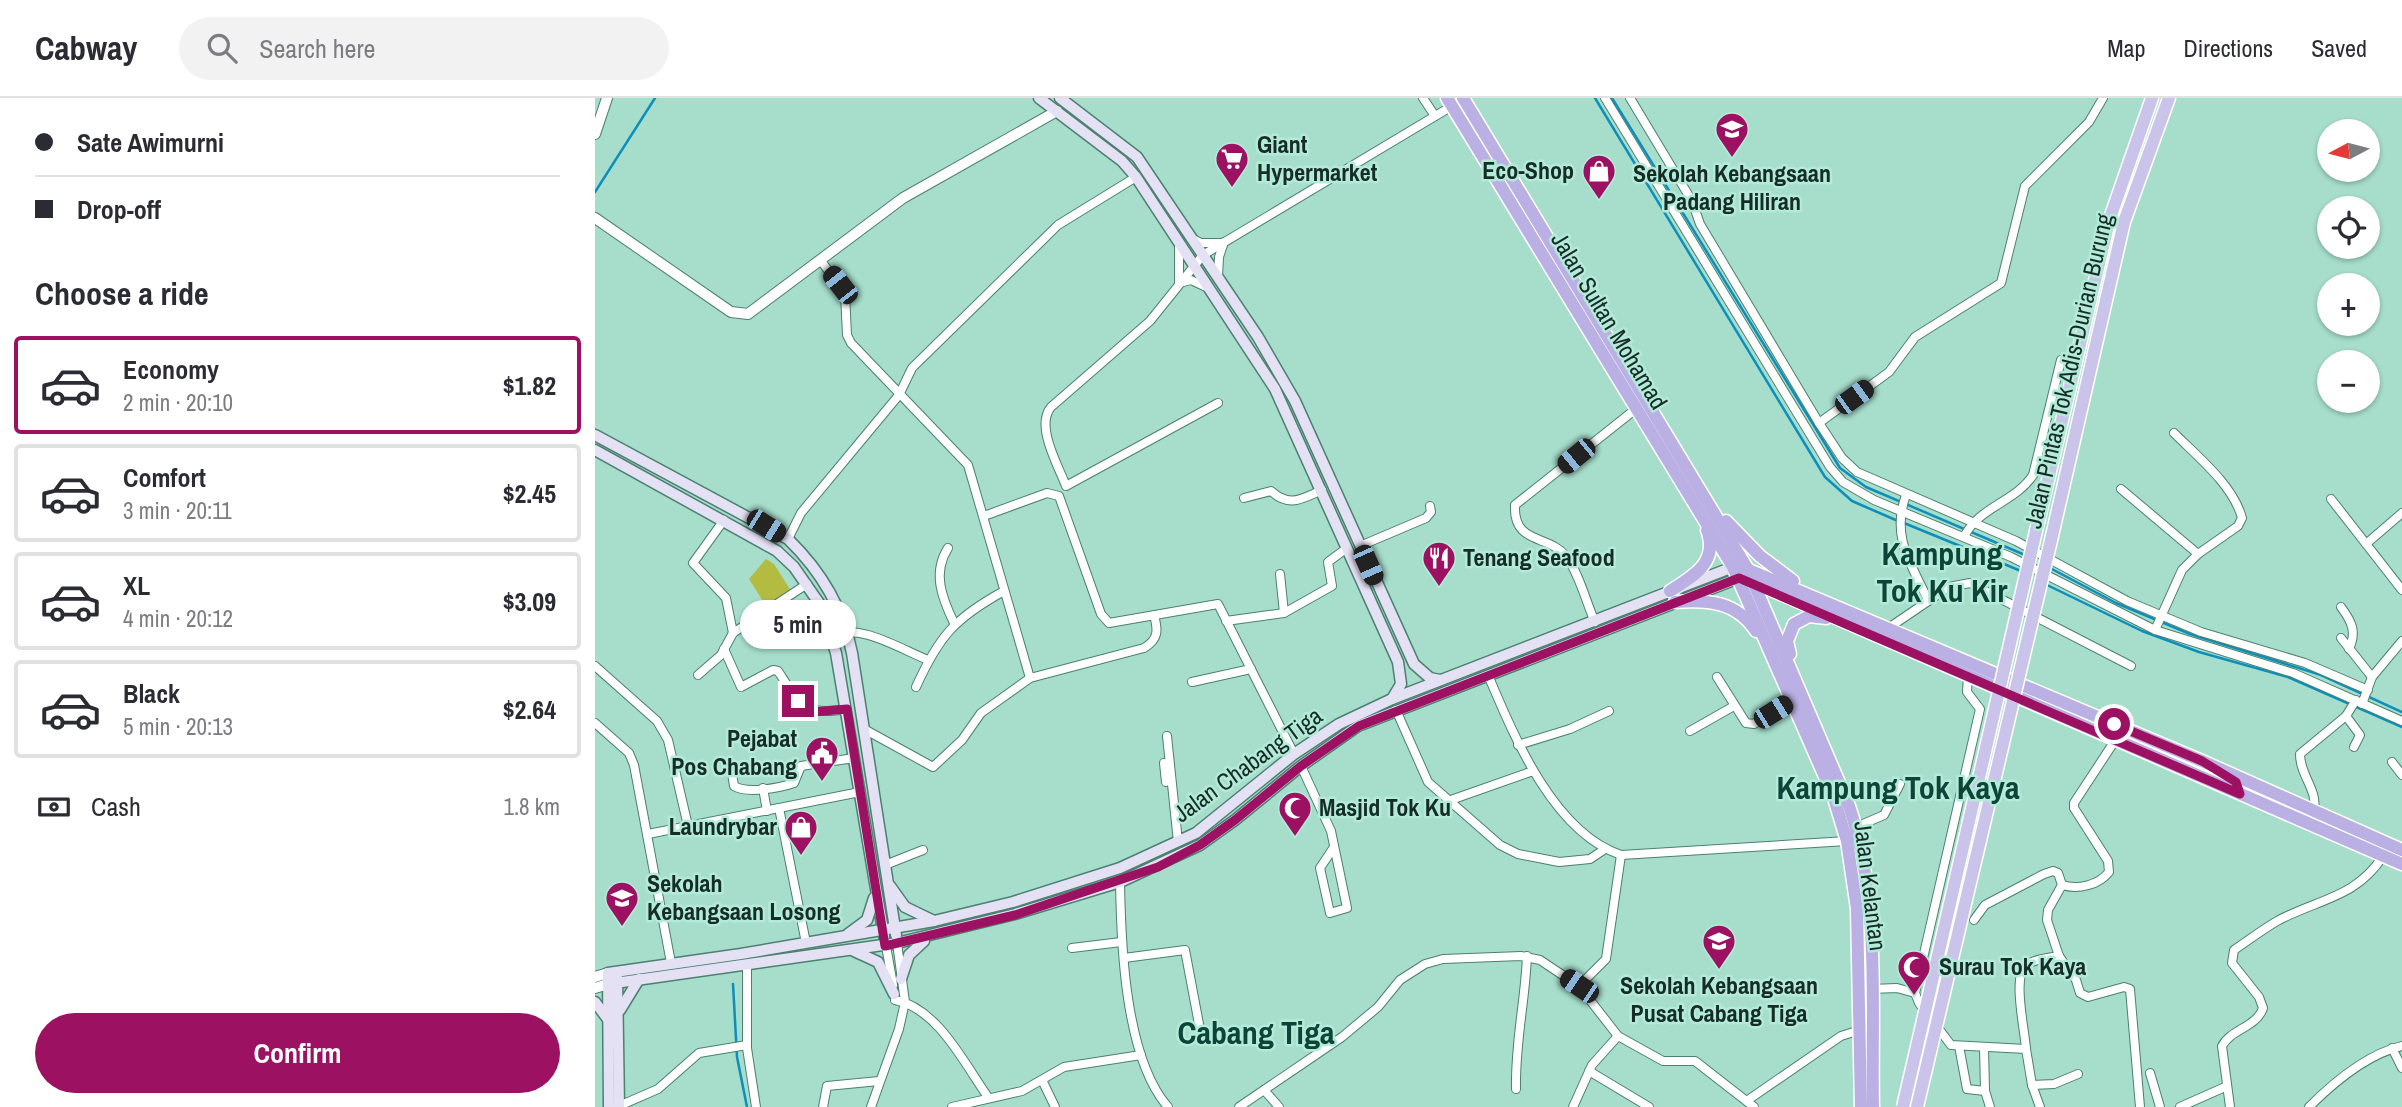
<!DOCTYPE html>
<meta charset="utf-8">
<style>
:root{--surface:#fff;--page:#f2f2f3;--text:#2b2b33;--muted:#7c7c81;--line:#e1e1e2;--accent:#9c1161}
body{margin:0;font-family:"Archivo Narrow",sans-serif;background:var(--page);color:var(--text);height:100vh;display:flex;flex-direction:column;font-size:26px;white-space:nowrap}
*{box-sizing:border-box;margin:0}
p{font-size:23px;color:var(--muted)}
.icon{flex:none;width:38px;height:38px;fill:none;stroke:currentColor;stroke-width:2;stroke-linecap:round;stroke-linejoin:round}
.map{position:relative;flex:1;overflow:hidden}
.panel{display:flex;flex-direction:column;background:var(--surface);width:595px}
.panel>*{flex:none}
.top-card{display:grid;align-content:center;height:154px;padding:0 35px;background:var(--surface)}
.needle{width:46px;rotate:263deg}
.buttons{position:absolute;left:1722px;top:21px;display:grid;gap:14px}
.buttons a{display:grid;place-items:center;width:63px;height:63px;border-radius:50%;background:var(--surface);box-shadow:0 2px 5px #0004;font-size:35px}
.end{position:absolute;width:32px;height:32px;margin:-16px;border:9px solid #9c1161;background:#fff;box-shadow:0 0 0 4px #fff}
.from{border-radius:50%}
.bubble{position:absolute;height:49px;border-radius:24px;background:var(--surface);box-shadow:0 2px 5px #0004;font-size:23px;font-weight:700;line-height:49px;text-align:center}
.car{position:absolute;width:21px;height:42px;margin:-21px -10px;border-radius:9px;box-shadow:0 0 5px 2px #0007;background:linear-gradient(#222 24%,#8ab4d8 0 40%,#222 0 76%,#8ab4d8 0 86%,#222 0)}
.top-card b{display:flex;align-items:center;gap:24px;height:66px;font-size:26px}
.top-card b+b{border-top:2px solid var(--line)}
.top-card i{width:18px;height:18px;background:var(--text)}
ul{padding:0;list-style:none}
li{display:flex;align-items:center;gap:21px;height:98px;margin:0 14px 10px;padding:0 21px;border:4px solid var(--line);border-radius:7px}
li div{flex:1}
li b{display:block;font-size:26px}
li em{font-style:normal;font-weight:700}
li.current{border-color:var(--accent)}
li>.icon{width:63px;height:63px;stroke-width:1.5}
h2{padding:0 35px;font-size:32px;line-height:84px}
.pay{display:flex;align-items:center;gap:18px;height:77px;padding:0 35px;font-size:26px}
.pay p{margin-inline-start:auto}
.action{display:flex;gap:14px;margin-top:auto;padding:14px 35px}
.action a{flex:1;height:80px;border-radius:42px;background:var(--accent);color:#fff;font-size:28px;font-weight:700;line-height:80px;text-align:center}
header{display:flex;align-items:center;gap:42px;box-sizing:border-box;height:98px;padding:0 35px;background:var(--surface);border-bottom:2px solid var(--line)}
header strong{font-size:33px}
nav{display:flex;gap:38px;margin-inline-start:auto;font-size:24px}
.search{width:490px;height:63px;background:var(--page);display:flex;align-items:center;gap:18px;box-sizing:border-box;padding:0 24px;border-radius:38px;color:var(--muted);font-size:26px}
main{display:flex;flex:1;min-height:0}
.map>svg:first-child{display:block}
.green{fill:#b3bb40}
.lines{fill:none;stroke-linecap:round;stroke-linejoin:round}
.stream{stroke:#0d8fbc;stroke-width:2.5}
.minor-casing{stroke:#4c8071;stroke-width:10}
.tertiary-casing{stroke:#4c8071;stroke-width:12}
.secondary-casing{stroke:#4c8071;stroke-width:13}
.primary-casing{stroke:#fff;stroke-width:15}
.trunk-casing{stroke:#fff;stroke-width:15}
.minor{stroke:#fff;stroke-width:8}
.tertiary{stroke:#fff;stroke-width:10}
.secondary{stroke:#e5e1f4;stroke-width:10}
.primary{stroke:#cbc4ea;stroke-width:12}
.trunk{stroke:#bab0e3;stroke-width:12}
.primary-bridge-casing{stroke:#fff;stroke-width:15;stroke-linecap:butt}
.primary-bridge{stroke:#cbc4ea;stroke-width:12}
.route{stroke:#9c1161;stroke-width:9}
.labels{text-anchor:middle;stroke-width:5;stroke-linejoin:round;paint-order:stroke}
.poi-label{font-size:24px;font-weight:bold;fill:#162c26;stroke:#b3ead8;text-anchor:start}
.street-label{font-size:24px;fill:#162c26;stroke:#b3ead8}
.district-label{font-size:32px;font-weight:bold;fill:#0c4538;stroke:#b3ead8}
</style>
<header>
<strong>Cabway</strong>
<div class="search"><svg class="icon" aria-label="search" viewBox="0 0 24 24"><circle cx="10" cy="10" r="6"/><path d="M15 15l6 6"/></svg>Search here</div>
<nav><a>Map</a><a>Directions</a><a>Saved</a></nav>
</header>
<main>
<section class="panel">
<div class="top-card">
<b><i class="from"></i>Sate Awimurni</b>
<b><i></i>Drop-off</b>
</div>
<h2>Choose a ride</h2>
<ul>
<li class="current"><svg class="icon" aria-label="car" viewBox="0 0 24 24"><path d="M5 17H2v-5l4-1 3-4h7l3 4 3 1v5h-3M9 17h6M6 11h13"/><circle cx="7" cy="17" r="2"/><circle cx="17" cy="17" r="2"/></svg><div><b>Economy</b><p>2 min · 20:10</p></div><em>$1.82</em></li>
<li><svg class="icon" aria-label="car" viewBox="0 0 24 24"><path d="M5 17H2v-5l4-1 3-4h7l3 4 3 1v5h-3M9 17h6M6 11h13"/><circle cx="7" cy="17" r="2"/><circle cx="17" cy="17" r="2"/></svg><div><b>Comfort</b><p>3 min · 20:11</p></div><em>$2.45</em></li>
<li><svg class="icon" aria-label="car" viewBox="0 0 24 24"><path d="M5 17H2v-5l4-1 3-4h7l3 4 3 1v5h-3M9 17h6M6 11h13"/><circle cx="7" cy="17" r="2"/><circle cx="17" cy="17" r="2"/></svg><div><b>XL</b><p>4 min · 20:12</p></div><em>$3.09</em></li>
<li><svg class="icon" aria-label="car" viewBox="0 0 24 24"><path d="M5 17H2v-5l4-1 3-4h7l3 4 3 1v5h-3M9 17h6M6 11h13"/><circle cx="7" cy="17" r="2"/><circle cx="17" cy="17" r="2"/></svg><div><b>Black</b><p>5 min · 20:13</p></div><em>$2.64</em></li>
</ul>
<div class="pay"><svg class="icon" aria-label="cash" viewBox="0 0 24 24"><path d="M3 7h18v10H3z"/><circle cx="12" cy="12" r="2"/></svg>Cash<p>1.8 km</p></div>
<div class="action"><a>Confirm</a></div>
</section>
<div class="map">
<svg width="1807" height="1009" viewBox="0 0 1807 1009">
<rect width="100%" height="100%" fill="#a6ddcb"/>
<polygon class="green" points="171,461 179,466 196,493 171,508 154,481"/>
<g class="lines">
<g class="stream">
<polyline points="1000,0 1230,379 1257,403 1303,423"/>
<polyline points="1017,0 1245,370 1271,389 1430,457"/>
<polyline points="0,94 60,0"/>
<polyline points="1309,425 1426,473"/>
<polyline points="1455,470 1521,505 1595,536 1726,577 1807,614"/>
<polyline points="1450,486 1547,533 1604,554 1693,579 1807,629"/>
<polyline points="138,886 142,959 152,1009"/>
</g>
<defs>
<g id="minor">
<polyline points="828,0 840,18"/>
<polyline points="1010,0 1235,369 1248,384 1279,402 1416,459 1560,532 1698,575 1807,623"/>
<polyline points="1035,0 1097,103 1105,126 1224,325 1247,360 1262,374 1421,443 1532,503 1606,534 1710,565 1773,592"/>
<polyline points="598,141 606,145 626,145"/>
<polyline points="584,150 584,182"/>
<polyline points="227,164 250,196 252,237 256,245 373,367 435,580"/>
<polyline points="623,179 624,159 629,144"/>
<polyline points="584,185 596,182 613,190"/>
<path d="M623,305l-152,83c-8,-21 -31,-60 -15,-79l99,-86 53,-66 249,-149"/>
<polyline points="1224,325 1294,274 1320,239 1406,185 1430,88 1494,24 1508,0"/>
<path d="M1579,335c24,24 59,52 68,85l-4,8 -40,28"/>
<polyline points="1526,391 1603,456 1587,472 1560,532"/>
<path d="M1311,397c-15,41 4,67 22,105"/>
<path d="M649,400l27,-7c19,17 30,8 51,-1"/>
<polyline points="1736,401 1807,492"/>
<polyline points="389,418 452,395 464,398 506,516 514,525 623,506 699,656"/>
<polyline points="129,422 98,465 131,500 138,535"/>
<path d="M1369,439c14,-30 52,-35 69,-62l28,-115"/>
<polyline points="193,441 206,415 304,297 317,270 463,127 541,79"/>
<polyline points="1771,446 1807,415"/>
<polyline points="765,448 831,420 836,414 835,408"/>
<path d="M353,450c-16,25 -6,50 6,75"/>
<polyline points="685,476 689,515"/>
<path d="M1746,509c11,15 16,25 8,42"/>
<polyline points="631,523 689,515 737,488 733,464 752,450"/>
<path d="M1000,524c-9,-20 -16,-49 -29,-66 -18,-22 -53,-11 -51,-51l122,-97"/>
<polyline points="1295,529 1354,489 1375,485 1536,568"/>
<path d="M253,535c19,-4 60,19 80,27"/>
<polyline points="1746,540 1777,579"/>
<path d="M129,551l17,38 32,-17 5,1c23,35 25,45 69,38"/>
<polyline points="0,568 62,623 73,642 93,728"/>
<polyline points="103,577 126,557 138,535 212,486"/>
<path d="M893,577c26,61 65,157 133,180l226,-14"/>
<polyline points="1122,579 1151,625 1159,626 1197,602"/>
<polyline points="597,584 656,571"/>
<path d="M321,589c23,-51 39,-69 88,-96"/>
<polyline points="1767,606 1777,579 1807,543"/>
<polyline points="801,612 833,684 905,747 923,756 964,764 995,761 1010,751"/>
<polyline points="1751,618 1765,637 1759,649"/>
<polyline points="0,625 34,655 39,667 76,865"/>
<path d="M269,631l69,38 29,-27 19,-27 49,-35 114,-30c15,-9 14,-18 10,-33"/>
<polyline points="1095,633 1139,608"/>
<polyline points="572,638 583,744"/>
<polyline points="923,647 975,631 1014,613"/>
<polyline points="1797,664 1807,677"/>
<polyline points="569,665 571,684"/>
<polyline points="706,668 736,733 752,810 735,815 725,770 739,749"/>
<path d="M136,669l3,19c13,8 46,2 60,-3l7,-17 53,-8"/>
<polyline points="168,690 172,713"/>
<polyline points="853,703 938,673"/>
<polyline points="184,710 211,845"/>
<path d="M1719,713c4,-22 -14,-35 -14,-57l46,-38 10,-16"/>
<polyline points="1261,729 1289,717 1305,686"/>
<polyline points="53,736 265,694"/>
<polyline points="290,767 328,752"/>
<path d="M525,784c1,63 5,176 48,225"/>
<path d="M1467,787c16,5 37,0 47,-13l-1,-11 -34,-53v-5l42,-64"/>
<polyline points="1379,822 1390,807 1449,776 1458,773 1463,775 1467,787 1453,812 1452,822 1464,858 1481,882 1485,895 1493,899 1529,889 1535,891 1545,1009"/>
<polyline points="291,848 298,887"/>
<polyline points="477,850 526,844"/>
<polyline points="529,860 590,852 607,942"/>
<polyline points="152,866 152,950 161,1009"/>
<polyline points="984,888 1011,861 1026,757"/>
<polyline points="1276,891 1302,890 1320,895 1324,905 1356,947 1431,951 1437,987 1445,1009"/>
<polyline points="1320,895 1385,611 1372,594 1373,577"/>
<path d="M300,902c43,8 70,65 93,97"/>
<polyline points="1364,948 1372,991 1390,993"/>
<polyline points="1389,949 1390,993 1395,1009"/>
<polyline points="1797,950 1807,970"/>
<path d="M1431,951c-1,-18 -14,-73 0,-84 8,-6 23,-7 33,-9"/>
<polyline points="994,973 1054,1009"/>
<polyline points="1555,975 1565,1009"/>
<polyline points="448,984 460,1009"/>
<polyline points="1437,987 1459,986 1483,976"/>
<path d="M921,991c-1,-47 9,-86 11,-133"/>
<polyline points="669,992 684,1009"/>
<polyline points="1153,1002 1246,938 1265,932"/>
<polyline points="24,1008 63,991 104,955 152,947"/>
<polyline points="228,1009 232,988 284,983"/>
<polyline points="276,1009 304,931 310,904 302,845"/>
<polyline points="357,1009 427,993 469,969 546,957"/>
<polyline points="644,1009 747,939 783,909 805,882 830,866 848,861 926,858 945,862 984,888 1023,938 1068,963 1100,963 1159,1009"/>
<polyline points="978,1009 997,967 1023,938"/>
<polyline points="1585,1009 1630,989"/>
<path d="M1635,1009l-8,-61c9,-17 35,-19 41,-38l-4,-11 -27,-34 2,-13c15,-10 29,-21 45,-30 40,-21 78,-23 104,-64"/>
<path d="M1714,1009c25,-25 58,-53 93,-61"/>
</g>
<g id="tertiary">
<polyline points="0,36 12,0"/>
<polyline points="0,120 136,214 153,216 308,100 462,13"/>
<polyline points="0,879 13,875"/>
<polyline points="0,890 13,886"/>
</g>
<g id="secondary">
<polyline points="444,0 527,63 541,79 680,291 803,564 806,586 797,601"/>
<polyline points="465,0 542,59 663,239 700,303 819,566 835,580 845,582"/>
<path d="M0,337l193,104c33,32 55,68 64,114l44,282"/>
<polyline points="0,352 182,453 199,469 224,505 241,555 289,838"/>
<polyline points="295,788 310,809 339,823"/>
<polyline points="253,836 272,822 279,800"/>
<polyline points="259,853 283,864 299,896"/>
<polyline points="22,879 24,1009"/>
<polyline points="306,881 314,857 329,843"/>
<polyline points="13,886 302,845 420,816 525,784 605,747 640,722 706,668 763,628 1144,480"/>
<polyline points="0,904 12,920"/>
<polyline points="25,912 44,881"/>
<polyline points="14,1009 13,875 146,856 339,823 418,804 525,770 601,735 699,656 744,626 797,601 1138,469"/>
</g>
<g id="primary">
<polyline points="1441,433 1514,123 1557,0"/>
<polyline points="1457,438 1529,124 1574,0"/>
</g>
<g id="trunk">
<polyline points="852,0 1138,469 1238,697 1252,743 1262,811 1266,1009"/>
<path d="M868,0l284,470 102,238c32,95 22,203 24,301"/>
<polyline points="1131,423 1165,458 1198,483"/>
<polyline points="1149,470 1607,663 1807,752"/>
<polyline points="1158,484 1807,766"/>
<path d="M1075,493c24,-15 49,-29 37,-61"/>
<path d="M1080,504c33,-3 62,0 81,29"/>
<polyline points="1195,556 1192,543 1199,526 1214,518 1231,520"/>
</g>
</defs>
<use href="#minor" class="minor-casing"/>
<use href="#tertiary" class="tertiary-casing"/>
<use href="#secondary" class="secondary-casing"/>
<use href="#primary" class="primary-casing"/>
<use href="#trunk" class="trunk-casing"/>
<use href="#minor" class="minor"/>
<use href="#tertiary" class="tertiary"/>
<use href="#secondary" class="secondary"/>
<use href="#primary" class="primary"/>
<use href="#trunk" class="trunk"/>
<defs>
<g id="primary-bridge">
<polyline points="1308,1009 1441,433"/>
<polyline points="1322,1009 1457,438"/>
</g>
</defs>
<use href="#primary-bridge" class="primary-bridge-casing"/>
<use href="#primary-bridge" class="primary-bridge"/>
</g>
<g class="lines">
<polyline class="route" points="203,603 218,614 252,611 290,848 420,817 563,769 605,747 640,722 706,668 764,628 1144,480 1645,696 1641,684 1607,663 1519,626"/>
</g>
<defs>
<symbol id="school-pin" viewBox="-11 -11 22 30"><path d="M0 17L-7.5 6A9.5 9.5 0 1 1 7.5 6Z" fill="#9c1161" stroke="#b3ead8"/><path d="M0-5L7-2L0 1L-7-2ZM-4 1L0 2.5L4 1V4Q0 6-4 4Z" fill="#fff"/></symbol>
<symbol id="supermarket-pin" viewBox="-11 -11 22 30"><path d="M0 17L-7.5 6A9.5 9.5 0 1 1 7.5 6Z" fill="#9c1161" stroke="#b3ead8"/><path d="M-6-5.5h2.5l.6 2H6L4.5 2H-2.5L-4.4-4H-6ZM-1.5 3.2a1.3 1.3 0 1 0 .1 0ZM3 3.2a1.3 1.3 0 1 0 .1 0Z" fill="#fff"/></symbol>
<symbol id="shop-pin" viewBox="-11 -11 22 30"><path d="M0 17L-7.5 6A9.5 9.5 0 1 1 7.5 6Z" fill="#9c1161" stroke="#b3ead8"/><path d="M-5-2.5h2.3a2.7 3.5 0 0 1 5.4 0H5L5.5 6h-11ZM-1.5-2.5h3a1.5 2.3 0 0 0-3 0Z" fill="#fff"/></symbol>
<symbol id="restaurant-pin" viewBox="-11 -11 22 30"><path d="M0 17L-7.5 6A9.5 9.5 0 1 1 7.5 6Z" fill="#9c1161" stroke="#b3ead8"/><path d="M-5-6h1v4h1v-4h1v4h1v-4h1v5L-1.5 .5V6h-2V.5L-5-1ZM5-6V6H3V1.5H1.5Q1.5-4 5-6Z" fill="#fff"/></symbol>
<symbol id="civic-pin" viewBox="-11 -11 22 30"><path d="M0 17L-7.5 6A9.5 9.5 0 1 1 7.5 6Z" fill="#9c1161" stroke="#b3ead8"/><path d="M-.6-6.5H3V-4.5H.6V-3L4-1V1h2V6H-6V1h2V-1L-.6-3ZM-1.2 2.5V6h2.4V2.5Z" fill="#fff"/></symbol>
<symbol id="mosque-pin" viewBox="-11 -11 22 30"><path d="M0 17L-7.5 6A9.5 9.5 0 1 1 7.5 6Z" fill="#9c1161" stroke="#b3ead8"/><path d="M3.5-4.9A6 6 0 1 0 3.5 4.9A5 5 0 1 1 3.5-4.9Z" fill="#fff"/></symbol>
</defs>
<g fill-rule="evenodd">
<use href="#school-pin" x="1118" y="12" width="38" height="52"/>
<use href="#supermarket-pin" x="618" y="42" width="38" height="52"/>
<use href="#shop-pin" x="985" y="54" width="38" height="52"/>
<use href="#restaurant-pin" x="825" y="441" width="38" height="52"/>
<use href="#civic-pin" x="208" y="636" width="38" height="52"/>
<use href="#mosque-pin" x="681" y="691" width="38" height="52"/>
<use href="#shop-pin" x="187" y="710" width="38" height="52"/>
<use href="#school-pin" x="8" y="781" width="38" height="52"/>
<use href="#school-pin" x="1105" y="824" width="38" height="52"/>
<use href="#mosque-pin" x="1300" y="850" width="38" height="52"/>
</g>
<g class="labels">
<g class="poi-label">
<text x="662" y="55">Giant<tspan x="662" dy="28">Hypermarket</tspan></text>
<text x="979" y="81" text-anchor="end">Eco-Shop</text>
<text x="1137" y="84" text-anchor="middle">Sekolah Kebangsaan<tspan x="1137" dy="28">Padang Hiliran</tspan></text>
<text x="868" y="468">Tenang Seafood</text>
<text x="202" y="649" text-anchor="end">Pejabat<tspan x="202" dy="28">Pos Chabang</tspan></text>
<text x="724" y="718">Masjid Tok Ku</text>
<text x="182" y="737" text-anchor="end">Laundrybar</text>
<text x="52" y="794">Sekolah<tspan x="52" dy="28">Kebangsaan Losong</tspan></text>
<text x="1344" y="877">Surau Tok Kaya</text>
<text x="1124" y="896" text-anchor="middle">Sekolah Kebangsaan<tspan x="1124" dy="28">Pusat Cabang Tiga</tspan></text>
</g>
<g class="street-label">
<text transform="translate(1014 223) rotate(59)" y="8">Jalan Sultan Mohamad</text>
<text transform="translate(1474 273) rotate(-77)" y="8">Jalan Pintas Tok Adis-Durian Burung</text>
<text transform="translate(653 667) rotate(-36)" y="8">Jalan Chabang Tiga</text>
<text transform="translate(1275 788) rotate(83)" y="8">Jalan Kelantan</text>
</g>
<g class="district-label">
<text x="1347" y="467">Kampung<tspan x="1347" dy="37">Tok Ku Kir</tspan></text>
<text x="1303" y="701">Kampung Tok Kaya</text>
<text x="661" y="946">Cabang Tiga</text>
</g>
</g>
</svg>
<div class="buttons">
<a><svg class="needle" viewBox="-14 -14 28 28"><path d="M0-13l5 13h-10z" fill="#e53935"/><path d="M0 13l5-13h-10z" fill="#7c7c81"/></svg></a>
<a><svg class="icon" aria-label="locate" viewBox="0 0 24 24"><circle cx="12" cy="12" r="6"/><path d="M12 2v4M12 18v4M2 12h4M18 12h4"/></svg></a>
<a>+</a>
<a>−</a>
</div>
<i class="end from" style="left:1519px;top:626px"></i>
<i class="end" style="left:203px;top:603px"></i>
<div class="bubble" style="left:145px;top:502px;width:116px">5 min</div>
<i class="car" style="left:245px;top:187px;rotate:322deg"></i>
<i class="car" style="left:1259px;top:299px;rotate:54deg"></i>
<i class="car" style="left:981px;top:358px;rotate:231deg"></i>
<i class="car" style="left:171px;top:428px;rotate:122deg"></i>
<i class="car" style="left:773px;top:467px;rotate:156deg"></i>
<i class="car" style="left:1178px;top:614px;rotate:58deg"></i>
<i class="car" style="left:984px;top:888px;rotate:304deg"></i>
</div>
</main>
